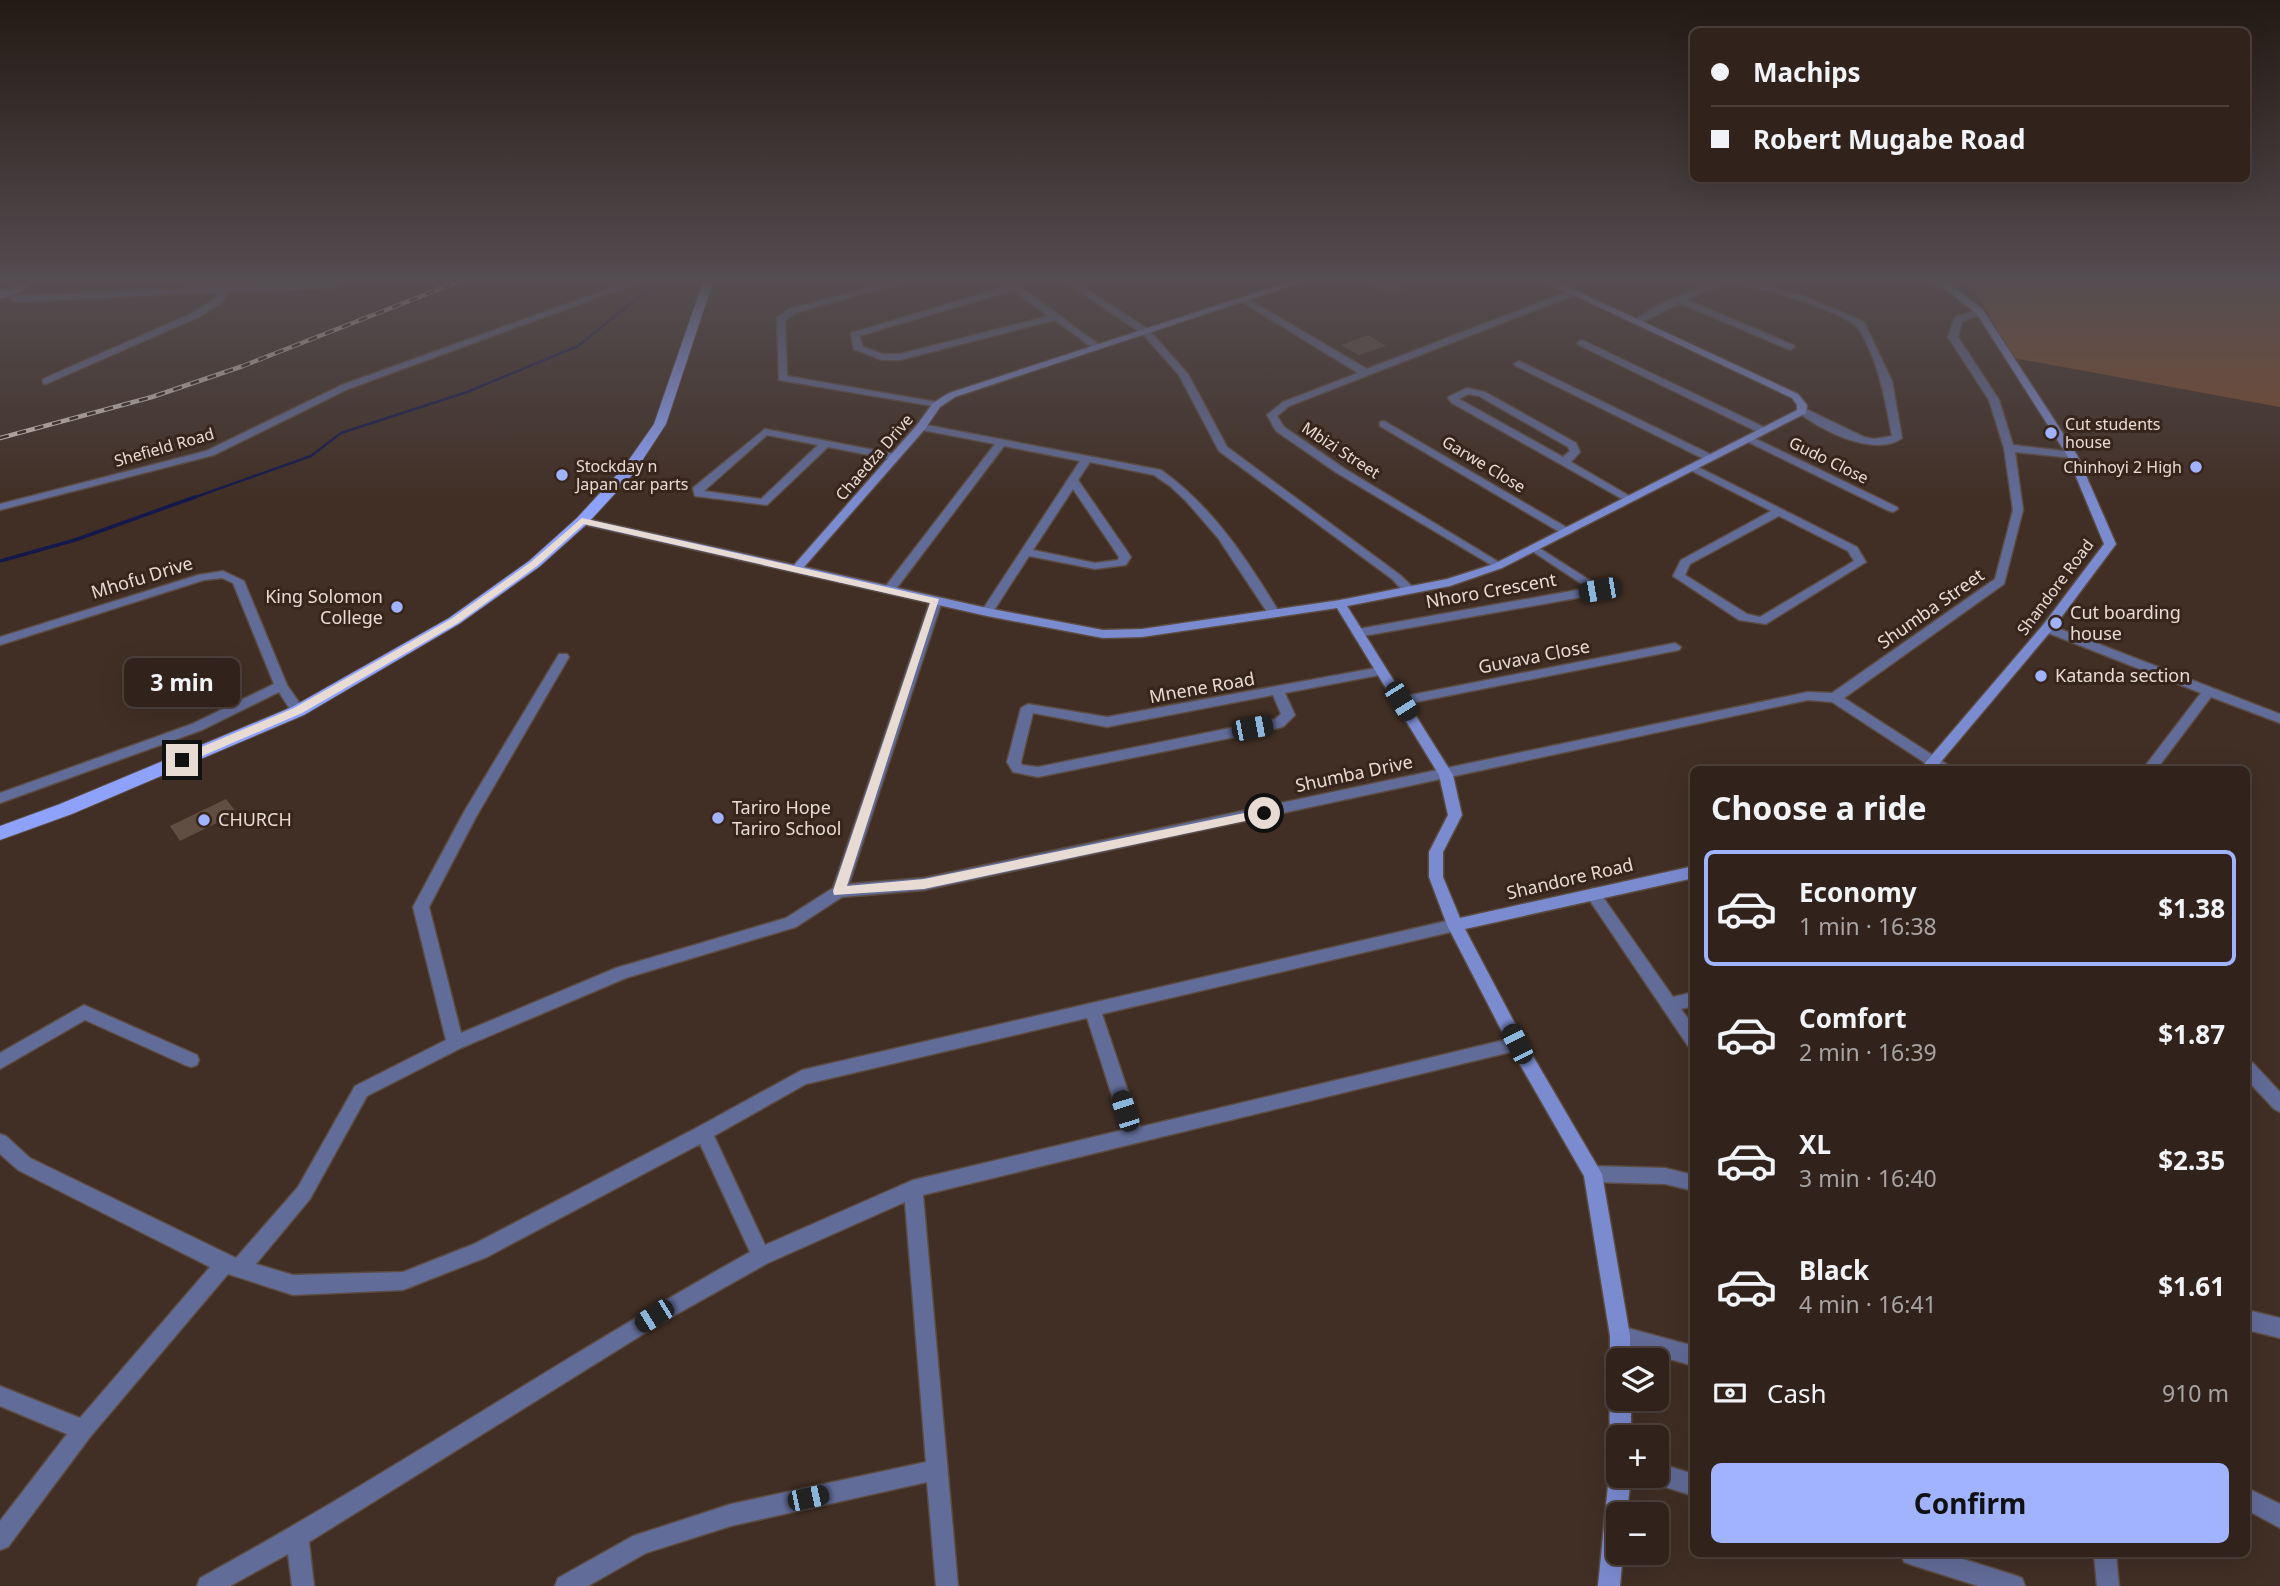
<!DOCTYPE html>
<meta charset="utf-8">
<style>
:root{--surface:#31231c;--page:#3d2f29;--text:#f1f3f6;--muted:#a8a4a3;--line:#4c403b;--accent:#a1b3fd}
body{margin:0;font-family:"Noto Sans",sans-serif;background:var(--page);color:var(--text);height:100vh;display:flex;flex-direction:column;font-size:26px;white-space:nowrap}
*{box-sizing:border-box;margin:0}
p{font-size:23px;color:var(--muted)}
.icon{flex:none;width:38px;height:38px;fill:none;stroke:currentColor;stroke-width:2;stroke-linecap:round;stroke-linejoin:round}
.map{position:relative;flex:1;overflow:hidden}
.sheet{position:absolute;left:1690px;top:766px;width:560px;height:791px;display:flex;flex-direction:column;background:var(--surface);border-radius:10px;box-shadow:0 7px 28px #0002,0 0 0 2px var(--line)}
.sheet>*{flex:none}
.guide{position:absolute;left:1690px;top:28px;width:560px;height:154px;border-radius:10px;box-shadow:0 7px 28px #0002,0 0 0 2px var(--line);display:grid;align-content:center;height:154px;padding:0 21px;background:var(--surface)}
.fabs{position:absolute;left:1606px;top:1348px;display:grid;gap:14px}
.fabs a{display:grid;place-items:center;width:63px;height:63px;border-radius:10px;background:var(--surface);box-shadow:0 7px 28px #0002,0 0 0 2px var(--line);font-size:35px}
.end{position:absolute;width:32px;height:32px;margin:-16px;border:9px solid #e7dbd4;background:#111;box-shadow:0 0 0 4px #111}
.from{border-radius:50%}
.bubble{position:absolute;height:49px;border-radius:10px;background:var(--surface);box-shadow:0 7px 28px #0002,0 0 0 2px var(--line);font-size:23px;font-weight:700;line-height:49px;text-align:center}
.car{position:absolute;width:21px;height:42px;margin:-21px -10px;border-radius:9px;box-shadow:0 0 5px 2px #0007;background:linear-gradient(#222 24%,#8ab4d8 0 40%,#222 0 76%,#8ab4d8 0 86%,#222 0)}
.guide b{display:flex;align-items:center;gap:24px;height:66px;font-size:26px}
.guide b+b{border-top:2px solid var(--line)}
.guide i{width:18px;height:18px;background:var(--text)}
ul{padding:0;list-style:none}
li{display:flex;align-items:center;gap:21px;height:116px;margin:0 14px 10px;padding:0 7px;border:4px solid transparent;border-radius:10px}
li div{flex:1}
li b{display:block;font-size:26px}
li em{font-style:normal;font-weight:700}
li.current{border-color:var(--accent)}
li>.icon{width:63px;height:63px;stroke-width:1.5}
h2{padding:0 21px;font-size:32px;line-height:84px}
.pay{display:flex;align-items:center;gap:18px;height:77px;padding:0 21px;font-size:26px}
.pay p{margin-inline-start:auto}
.action{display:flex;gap:14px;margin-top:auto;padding:14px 21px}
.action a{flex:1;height:80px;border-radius:10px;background:var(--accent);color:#111;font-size:28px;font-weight:700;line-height:80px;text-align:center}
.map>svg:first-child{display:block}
.green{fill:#7d4b2b}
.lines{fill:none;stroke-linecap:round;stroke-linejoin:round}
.stream-far1{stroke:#14184c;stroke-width:2.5}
.stream{stroke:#14184c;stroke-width:3.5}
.building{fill:#614e43}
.street-casing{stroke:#5c4b41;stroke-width:3}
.secondary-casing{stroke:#5c4b41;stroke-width:3}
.primary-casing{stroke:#5c4b41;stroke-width:2}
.street{fill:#626c98;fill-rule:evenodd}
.secondary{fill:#7b8bd0;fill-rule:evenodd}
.primary{fill:#8ea2fb;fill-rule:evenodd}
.rail-casing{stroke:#d2c6be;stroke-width:4.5}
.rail{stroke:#37251b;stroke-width:2.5;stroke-dasharray:9;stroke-linecap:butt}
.route{fill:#e7dbd4}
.poi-dot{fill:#a1b3fd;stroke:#37251b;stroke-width:2.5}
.labels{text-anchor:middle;stroke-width:6;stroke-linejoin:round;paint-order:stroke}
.far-poi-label{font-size:16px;fill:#e7dbd4;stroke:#37251b;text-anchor:start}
.far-street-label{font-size:16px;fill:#e7dbd4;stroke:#37251b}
.street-label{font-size:18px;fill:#e7dbd4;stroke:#37251b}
.poi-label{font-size:18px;fill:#e7dbd4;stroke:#37251b;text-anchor:start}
</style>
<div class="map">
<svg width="2280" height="1586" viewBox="0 0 2280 1586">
<rect width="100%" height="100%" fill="#412f25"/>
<polygon class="green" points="1968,279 2280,279 2280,407 2014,358"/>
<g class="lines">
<polyline class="stream-far1" points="190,499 311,456 341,433 467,392 578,346 652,286 675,279"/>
<polyline class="stream" points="0,561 75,540 195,497"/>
</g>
<g class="building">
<polygon points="1361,279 1388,279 1407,289 1390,295"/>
<polygon points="1368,335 1386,346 1359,355 1341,345"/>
<polygon points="226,799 237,813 180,841 170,826"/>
</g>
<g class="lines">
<defs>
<g id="street">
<polygon points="337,279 350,279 329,288 227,292 223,301 201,316 46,384 43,383 43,379 195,312 216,298 219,292 14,302 10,299 14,296 328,282"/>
<polygon points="636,279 648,279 348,389 214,455 0,510 0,504 206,451 342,385"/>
<polygon points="900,279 914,279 795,313 785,321 787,376 936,402 939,403 939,407 779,380 777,318 789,309"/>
<path d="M1000,279h10l92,68 -8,2 -39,-29 -155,40h-18l-28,-11 -3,-16 157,-47zM1013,290l36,26 -149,38h-17l-20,-7 -4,-11z"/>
<polygon points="1061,279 1071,279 1149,330 1188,374 1227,447 1400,575 1413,587 1413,593 1405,593 1392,579 1219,451 1179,375 1143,334"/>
<path d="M1742,279l59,16 63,27 28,59 10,57c-27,20 -83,-8 -105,-27l9,-2 58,28 10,2 18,-3c-7,-37 -13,-74 -33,-107 -10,-16 -106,-46 -126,-45 -16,0 -32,9 -46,16l106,45 2,2 -5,3 -110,-47 -39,20 -7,-2c23,-18 77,-42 108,-42z"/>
<polygon points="1574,289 1577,290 1577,294 1289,406 1277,416 1284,427 1345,469 1502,564 1504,566 1498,569 1337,473 1276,431 1267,415 1283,402 1358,373 1239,300 1246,298 1367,369"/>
<path d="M1980,309l3,1v4l-21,7 -4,16 41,63 14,45 59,7 5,3 -5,3 -57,-6 8,58 -19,74 -160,114 107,69 2,3h-17l-104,-68 -24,-2 -884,190 -82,7 -46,30 -170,51 -165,70 -94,48 -57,103 -54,65 37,11 110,-3 71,-28 224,-117 104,-57 653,-151 5,2 3,4 -3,4 -5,2 -353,83 38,113 377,-90 6,2 2,5 -2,5 -600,146 35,391h-22l-9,-104 -196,44 -85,27 -58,33h-33l3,-8 75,-42 98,-32 195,-42 -21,-260 -137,61 -107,60 -352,219 5,44h-22l-4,-32 -58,32h-33l3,-8c187,-102 363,-222 550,-326l-50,-108 -213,113 -84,33 -110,5 -65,-21 -138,163 -82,110 -8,3v-29l67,-87 -67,-28v-20l80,32 130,-151 -192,-97 -18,-16v-20l6,2 24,22 206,100 62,-71 57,-101 91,-46 -33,-133 51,-95 95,-158h8l2,3 -93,160 -47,90 32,126 155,-65 170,-50 47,-30 97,-287 6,-4 6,4 -93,283 75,-6 884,-186 24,1 163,-114 18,-69 -9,-62 -15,-48 -41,-63 7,-20zM1087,1018l36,112 -210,50 -148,65 -51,-109 92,-52z"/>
<polygon points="1582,340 1768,429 1769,431 1760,433 1579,345 1577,343"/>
<polygon points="1519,361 1714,456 1715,458 1710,461 1706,460 1516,366 1514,364"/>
<path d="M1467,388l18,4 91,51 4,9 -9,10 62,36 -5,3 -4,-1 -172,-97 -4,-5 2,-2zM1468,394l11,2 89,51 2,4 -7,6 -104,-58z"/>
<polygon points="1384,421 1571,530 1573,532 1567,535 1563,534 1380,426 1380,422"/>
<path d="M921,424l240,46c51,36 86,89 118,142l-6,4 -4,-1 -51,-77 -32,-37 -16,-15 -16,-11 -64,-13 -12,18 53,77 -5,8 -31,4 -66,-13 -38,59h-8l-2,-3 99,-151 -76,-15 -111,147h-8v-6l110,-143 -78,-15 -1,-2zM1073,489l46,68 -1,3 -23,3 -62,-13z"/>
<path d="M765,429l130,25 5,3 -5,3 -67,-13 -61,58 -72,-9 -2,-7 1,-2zM767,435l51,10 -57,54 -57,-8z"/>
<polygon points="1750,436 1897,507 1898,509 1893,512 1889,511 1746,441 1746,437"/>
<path d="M1692,464l165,83 9,15 -100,62 -27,-4 -66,-44 8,-16 90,-49 -83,-42 -1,-2zM1779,516l69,35 6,10 -94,56 -13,-3 -62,-39 5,-11z"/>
<polygon points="1536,546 1605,590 1599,594 1358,637 1352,633 1358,629 1588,588 1532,551 1530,549"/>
<polygon points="223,571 244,581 287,685 305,711 303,714 293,714 279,692 202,730 0,803 0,793 192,724 274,684 233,583 222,578 204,580 0,645 0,637 198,575"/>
<polygon points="2047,624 2280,714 2280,723 2211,697 2156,770 2142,770 2201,693 2043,631 2041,628 2043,625"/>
<polygon points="1675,643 1681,647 1679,650 1401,705 1394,701 1401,697"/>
<path d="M1381,667l6,4 -2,3 -100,19 10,22 -11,11 -5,2 -241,49 -25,-5 -6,-10 14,-54 7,-4 79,13zM1273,695l8,19 -6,5 -237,48 -16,-2 -1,-3 12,-49 74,14z"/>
<polygon points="1593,888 1598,890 1673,997 1694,992 1694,1006 1681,1009 1694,1027 1694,1048 1688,1046 1588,898 1585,894 1588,890"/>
<polygon points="84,1005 197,1055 199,1060 197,1065 191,1067 185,1065 85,1020 0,1069 0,1053"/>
<polygon points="2247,1061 2253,1063 2280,1092 2280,1112 2274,1109 2247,1080"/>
<polygon points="1593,1166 1665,1168 1694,1175 1694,1191 1665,1184 1593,1182 1587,1180 1584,1174 1587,1168"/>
<polygon points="2247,1310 2280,1318 2280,1338 2247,1330"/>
<polygon points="1620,1326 1694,1346 1694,1366 1613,1343 1610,1336 1613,1329"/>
<polygon points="1657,1463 1694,1474 1694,1496 1649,1482 1647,1475 1657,1475"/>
<polygon points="2247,1488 2280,1504 2280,1528 2247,1510"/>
<polygon points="1901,1554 1947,1554 2014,1575 2022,1578 2025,1586 1978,1586 1912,1565 1904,1562"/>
<polygon points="2094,1554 2116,1554 2119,1586 2097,1586"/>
</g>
<g id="secondary">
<polygon points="29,279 39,279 16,294 0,298 0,292 10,290"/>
<polygon points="1298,279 1311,279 955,397 940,407 925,429 804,567 987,608 1103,630 1142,629 1340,600 1447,579 1494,564 1797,410 1797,405 1792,398 1540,279 1551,279 1798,394 1807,405 1806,413 1502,568 1450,586 1347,606 1453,775 1462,815 1443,852 1443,877 1460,918 1694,866 1694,878 1465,929 1523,1039 1602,1174 1630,1336 1630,1360 1619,1360 1619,1370 1613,1367 1610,1360 1610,1336 1584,1176 1511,1049 1447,925 1429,877 1429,852 1448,815 1439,775 1337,608 1142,637 1103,638 987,616 582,524 576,521 582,518 794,565 917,425 933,403 949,393"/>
<polygon points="1928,279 1939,279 1955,288 1983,310 2077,455 2116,544 2051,631 1934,770 1919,770 2043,625 2104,544 2067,455 1977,314 1949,292"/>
<path d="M1619,1389v9h12v39h-12v10l-5,-3c-6,-14 -6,-39 0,-53z"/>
<polygon points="1619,1465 1619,1475 1631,1475 1627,1514 1619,1514 1619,1552 1623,1552 1620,1586 1598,1586 1609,1475 1612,1467"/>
</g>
<polygon id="primary" points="704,279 714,279 666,424 634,473 587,524 539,567 459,624 304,715 72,814 0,840 0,826 60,804 292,707 449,618 529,561 577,518 624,467 654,424"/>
</defs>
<use href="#street" class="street-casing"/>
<use href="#secondary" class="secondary-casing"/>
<use href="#primary" class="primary-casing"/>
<use href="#street" class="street"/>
<use href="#secondary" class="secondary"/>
<use href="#primary" class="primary"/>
<defs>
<polyline id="rail" points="0,438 152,397 243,366 465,279"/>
</defs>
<use href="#rail" class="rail-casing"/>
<use href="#rail" class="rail"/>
</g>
<linearGradient id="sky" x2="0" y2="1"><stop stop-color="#241a14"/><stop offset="0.56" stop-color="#544d51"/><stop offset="1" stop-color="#544d51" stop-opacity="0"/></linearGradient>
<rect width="2280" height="501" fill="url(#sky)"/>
<polygon class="route" points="582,518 939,599 847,886 924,879 1264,809 1269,813 1264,817 924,889 834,895 833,891 930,603 584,524 537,566 458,623 302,713 186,763 178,763 178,757 294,708 451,619 531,562"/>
<g class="poi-dot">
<circle cx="2051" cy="433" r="7"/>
<circle cx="2196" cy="467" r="7"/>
<circle cx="562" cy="475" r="7"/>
<circle cx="397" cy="607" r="7"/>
<circle cx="2056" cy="623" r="7"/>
<circle cx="2041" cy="676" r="7"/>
<circle cx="718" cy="818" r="7"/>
<circle cx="204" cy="820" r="7"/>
</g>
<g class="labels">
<g class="far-poi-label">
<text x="2065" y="430">Cut students<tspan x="2065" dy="18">house</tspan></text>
<text x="576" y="472">Stockday n<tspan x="576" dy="18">Japan car parts</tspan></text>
<text x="2182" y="473" text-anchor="end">Chinhoyi 2 High</text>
</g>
<g class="far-street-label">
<text transform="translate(164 447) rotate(-16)" y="6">Shefield Road</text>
<text transform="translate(1341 450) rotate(33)" y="6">Mbizi Street</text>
<text transform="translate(874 457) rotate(-49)" y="6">Chaedza Drive</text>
<text transform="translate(1829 460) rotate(26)" y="6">Gudo Close</text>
<text transform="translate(1484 464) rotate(31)" y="6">Garwe Close</text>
<text transform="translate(2055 587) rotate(-53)" y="6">Shandore Road</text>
</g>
<g class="street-label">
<text transform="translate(142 578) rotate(-17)" y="6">Mhofu Drive</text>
<text transform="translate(1491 591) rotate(-10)" y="6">Nhoro Crescent</text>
<text transform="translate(1931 609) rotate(-35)" y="6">Shumba Street</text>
<text transform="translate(1534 657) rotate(-11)" y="6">Guvava Close</text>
<text transform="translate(1202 688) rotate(-10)" y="6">Mnene Road</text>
<text transform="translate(1354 774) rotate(-12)" y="6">Shumba Drive</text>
<text transform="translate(1570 879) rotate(-13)" y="6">Shandore Road</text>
</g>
<g class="poi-label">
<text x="383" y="603" text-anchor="end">King Solomon<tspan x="383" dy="21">College</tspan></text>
<text x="2070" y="619">Cut boarding<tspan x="2070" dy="21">house</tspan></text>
<text x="2055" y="682">Katanda section</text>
<text x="732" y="814">Tariro Hope<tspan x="732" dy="21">Tariro School</tspan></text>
<text x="218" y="826">CHURCH</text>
</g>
</g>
</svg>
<div class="fabs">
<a><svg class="icon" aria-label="layers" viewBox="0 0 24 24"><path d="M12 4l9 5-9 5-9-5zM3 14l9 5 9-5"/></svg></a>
<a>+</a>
<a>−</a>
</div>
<i class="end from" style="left:1264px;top:813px"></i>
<i class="end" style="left:182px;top:760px"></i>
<div class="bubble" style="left:124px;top:658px;width:116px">3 min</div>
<i class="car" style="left:1599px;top:590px;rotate:260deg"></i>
<i class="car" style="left:1401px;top:701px;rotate:148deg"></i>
<i class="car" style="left:1252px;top:728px;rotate:79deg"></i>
<i class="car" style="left:1517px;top:1044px;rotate:333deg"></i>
<i class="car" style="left:1125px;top:1111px;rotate:342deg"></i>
<i class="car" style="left:654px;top:1316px;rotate:238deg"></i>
<i class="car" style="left:808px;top:1498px;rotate:78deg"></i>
<div class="guide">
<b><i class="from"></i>Machips</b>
<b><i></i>Robert Mugabe Road</b>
</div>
<section class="sheet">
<h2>Choose a ride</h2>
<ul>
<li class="current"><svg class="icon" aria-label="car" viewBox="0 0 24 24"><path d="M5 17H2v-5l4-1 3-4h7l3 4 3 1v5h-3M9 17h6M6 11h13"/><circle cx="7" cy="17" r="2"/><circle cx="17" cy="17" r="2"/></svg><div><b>Economy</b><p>1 min · 16:38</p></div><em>$1.38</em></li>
<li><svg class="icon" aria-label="car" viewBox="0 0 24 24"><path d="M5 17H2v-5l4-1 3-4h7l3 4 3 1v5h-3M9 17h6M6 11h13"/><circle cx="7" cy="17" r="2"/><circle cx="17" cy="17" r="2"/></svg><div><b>Comfort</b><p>2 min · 16:39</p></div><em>$1.87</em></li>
<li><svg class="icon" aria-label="car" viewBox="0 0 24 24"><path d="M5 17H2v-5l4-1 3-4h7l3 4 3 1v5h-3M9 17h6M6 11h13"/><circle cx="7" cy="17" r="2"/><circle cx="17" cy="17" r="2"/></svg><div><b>XL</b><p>3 min · 16:40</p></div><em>$2.35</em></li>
<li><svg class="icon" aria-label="car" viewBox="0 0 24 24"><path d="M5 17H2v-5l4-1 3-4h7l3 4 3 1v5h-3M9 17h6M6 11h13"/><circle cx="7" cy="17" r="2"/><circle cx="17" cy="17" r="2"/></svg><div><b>Black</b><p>4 min · 16:41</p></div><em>$1.61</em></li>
</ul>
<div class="pay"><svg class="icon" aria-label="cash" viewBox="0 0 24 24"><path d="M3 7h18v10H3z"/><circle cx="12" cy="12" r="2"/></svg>Cash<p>910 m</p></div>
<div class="action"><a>Confirm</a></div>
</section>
</div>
